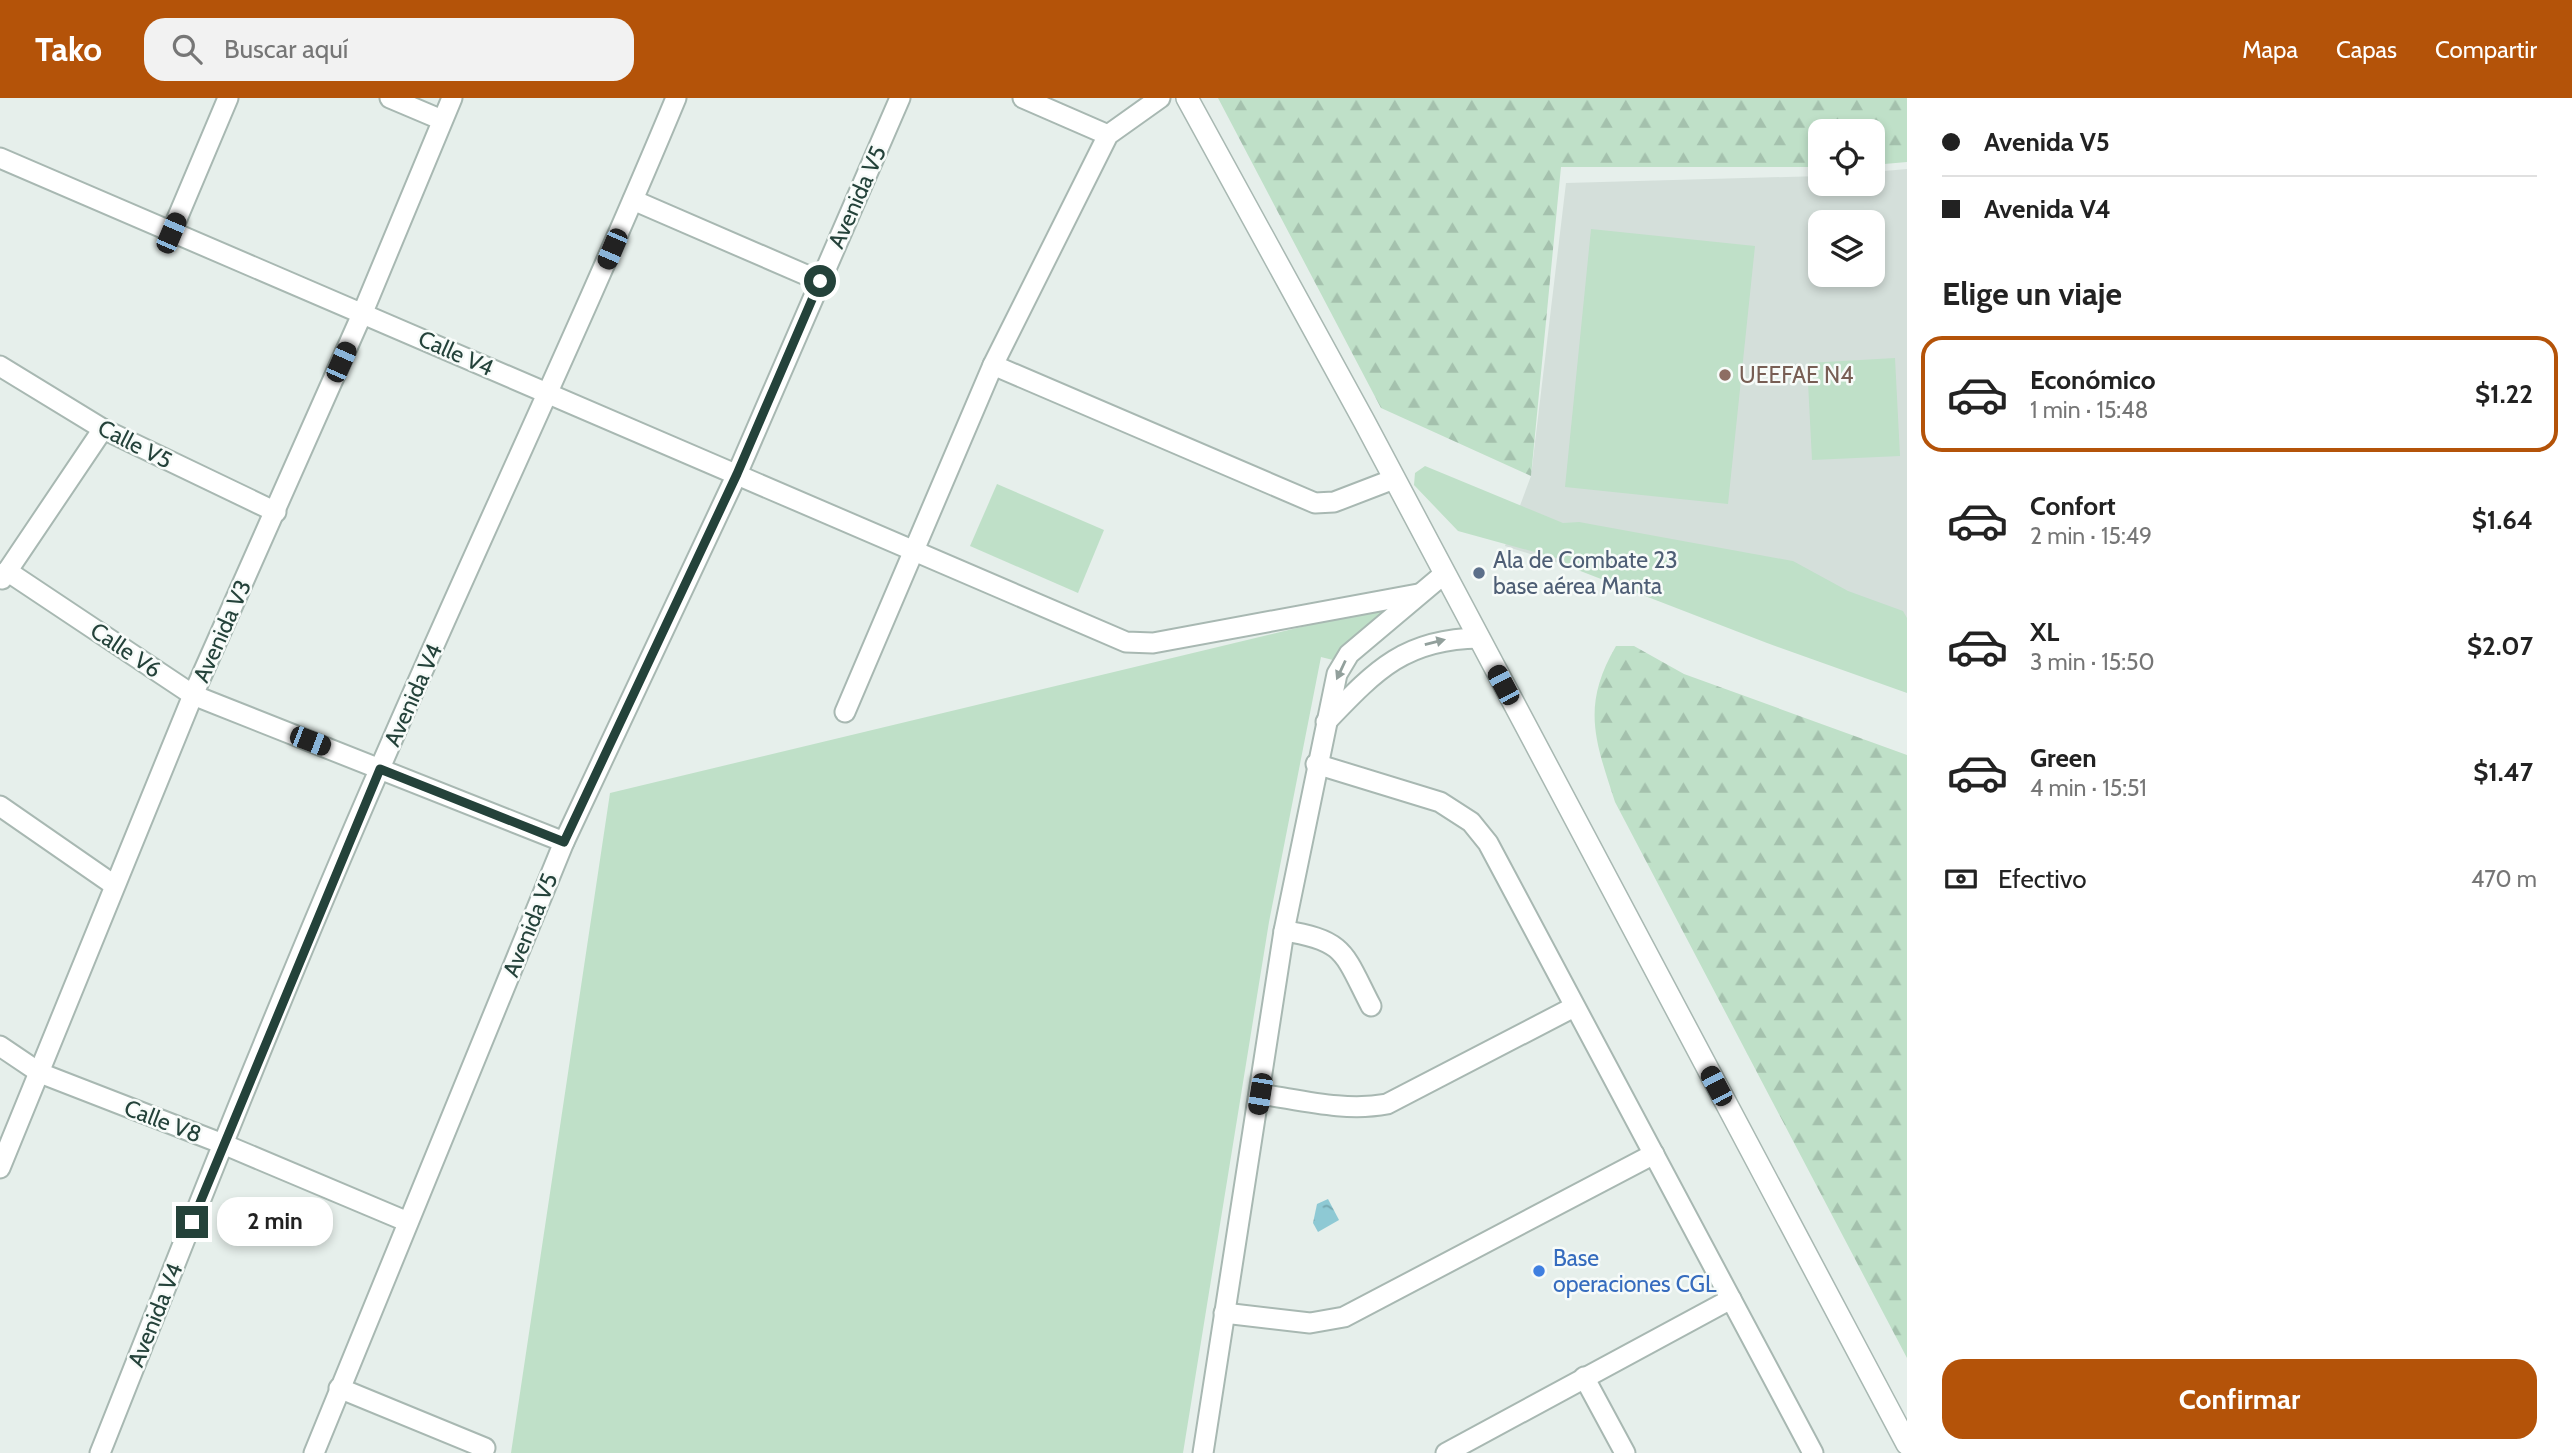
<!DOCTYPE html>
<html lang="es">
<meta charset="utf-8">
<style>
:root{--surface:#fff;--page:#f2f2f2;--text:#222;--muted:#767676;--line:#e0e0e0;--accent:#b45309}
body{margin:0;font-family:Cabin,sans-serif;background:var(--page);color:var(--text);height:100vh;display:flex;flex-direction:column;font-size:26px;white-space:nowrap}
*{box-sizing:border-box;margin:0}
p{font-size:23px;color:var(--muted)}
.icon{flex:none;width:38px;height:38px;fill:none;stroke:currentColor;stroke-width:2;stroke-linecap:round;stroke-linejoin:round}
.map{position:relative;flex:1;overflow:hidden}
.side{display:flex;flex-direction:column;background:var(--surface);width:665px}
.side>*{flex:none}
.top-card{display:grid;align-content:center;height:154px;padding:0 35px;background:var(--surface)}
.fabs{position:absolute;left:1808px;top:21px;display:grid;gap:14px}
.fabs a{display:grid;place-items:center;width:77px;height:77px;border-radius:14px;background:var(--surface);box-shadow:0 4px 10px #0003;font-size:35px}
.end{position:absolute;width:32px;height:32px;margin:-16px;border:9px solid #24423a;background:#fff;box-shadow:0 0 0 4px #fff}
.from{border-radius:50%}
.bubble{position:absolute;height:49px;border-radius:21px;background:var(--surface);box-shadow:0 4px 10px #0003;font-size:23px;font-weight:800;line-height:49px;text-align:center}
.car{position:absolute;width:21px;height:42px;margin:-21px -10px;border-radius:9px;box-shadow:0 0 5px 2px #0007;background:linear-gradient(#222 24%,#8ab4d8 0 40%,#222 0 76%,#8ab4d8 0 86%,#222 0)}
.top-card b{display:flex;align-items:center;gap:24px;height:66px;font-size:26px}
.top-card b+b{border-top:2px solid var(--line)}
.top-card i{width:18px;height:18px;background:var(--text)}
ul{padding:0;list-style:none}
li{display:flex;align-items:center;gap:21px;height:116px;margin:0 14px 10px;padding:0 21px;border:4px solid transparent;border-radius:21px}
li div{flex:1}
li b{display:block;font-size:26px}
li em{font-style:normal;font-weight:800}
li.current{border-color:var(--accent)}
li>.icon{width:63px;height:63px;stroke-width:1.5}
h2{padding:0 35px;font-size:32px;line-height:84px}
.pay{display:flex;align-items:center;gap:18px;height:77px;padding:0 35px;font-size:26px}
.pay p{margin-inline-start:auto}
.action{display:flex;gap:14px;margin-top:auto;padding:14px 35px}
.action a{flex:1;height:80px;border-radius:21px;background:var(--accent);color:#fff;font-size:28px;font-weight:800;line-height:80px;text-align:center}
header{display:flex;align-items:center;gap:42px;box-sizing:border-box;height:98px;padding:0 35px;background:var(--accent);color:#fff}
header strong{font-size:33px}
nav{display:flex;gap:38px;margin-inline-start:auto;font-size:24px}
.search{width:490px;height:63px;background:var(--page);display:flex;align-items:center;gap:18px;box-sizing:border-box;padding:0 24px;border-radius:21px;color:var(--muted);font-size:26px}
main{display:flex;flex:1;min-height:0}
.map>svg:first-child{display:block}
.built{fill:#d4dfda;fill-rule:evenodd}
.grass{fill:#bfe0c8}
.forest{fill:url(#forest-firs)}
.water{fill:url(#water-ripples)}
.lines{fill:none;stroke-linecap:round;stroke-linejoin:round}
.minor-casing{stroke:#a8b8b2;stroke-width:23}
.tertiary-casing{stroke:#a8b8b2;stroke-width:24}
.minor{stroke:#fff;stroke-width:19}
.tertiary{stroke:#fff;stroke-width:21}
.oneway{fill:#92a09c}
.route{stroke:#24423a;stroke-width:9}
.education-dot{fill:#8d6e63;stroke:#f7fbf9;stroke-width:2.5}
.service-dot{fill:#5c6f8a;stroke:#f7fbf9;stroke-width:2.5}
.shop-dot{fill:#3f7fe0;stroke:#f7fbf9;stroke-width:2.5}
.labels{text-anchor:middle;stroke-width:5;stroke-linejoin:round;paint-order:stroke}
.street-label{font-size:23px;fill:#24423a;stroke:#f7fbf9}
.education-label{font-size:23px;fill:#785e54;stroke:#f7fbf9;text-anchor:start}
.service-label{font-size:23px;fill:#4e5e75;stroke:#f7fbf9;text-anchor:start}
.shop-label{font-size:23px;fill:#366cbe;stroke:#f7fbf9;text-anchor:start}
</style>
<header>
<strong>Tako</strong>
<div class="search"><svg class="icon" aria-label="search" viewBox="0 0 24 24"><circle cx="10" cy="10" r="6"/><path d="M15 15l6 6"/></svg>Buscar aquí</div>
<nav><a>Mapa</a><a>Capas</a><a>Compartir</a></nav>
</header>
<main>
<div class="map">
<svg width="1907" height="1355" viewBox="0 0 1907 1355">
<defs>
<pattern id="forest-firs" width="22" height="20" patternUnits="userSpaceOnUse" patternTransform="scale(1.75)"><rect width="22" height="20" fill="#bfe0c8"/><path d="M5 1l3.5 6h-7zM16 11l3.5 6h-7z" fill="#a4c1ad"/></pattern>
<pattern id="water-ripples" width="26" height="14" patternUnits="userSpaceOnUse" patternTransform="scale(1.75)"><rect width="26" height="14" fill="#8ec9d4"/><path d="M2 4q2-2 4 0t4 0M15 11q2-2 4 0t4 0" fill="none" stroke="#74a5ad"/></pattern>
</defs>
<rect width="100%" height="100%" fill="#e6efeb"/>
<path class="built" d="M1907,71v505l-402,-128 26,-70 35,-293 254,-7v8h52l1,-12zM1820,124h52v53h-52z"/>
<g class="grass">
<polygon points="1591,131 1755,148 1728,406 1565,389"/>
<polygon points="1895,260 1900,358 1812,362 1807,265"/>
<polygon points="1425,368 1563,425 1579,424 1793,463 1848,493 1903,513 1907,520 1907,595 1767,545 1570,469 1560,461 1458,433 1414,387 1415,375"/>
<polygon points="997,386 1104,432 1078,495 970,448"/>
<polygon points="1386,513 1363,530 1333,562 1321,559 1269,824 1183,1355 511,1355 610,695 1326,523"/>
</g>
<g class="forest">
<polygon points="1218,0 1907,0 1907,64 1873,67 1872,33 1820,33 1820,69 1561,69 1531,378 1381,310"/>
<path d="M1616,548h18l50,28 223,81v603l-292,-556c-20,-62 -34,-96 1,-156z"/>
</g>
<polygon class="water" points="1328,1101 1339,1122 1318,1134 1313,1125 1317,1106"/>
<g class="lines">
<defs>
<g id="minor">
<polyline points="390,0 442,22"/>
<polyline points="1023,0 1108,37"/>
<polyline points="0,60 1126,544 1153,545 1418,496"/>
<polyline points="633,102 820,183"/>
<polyline points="171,135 228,0"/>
<polyline points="993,267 1315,405 1334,404 1394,381"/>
<polyline points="0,268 103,331 276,414"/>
<polyline points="7,473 193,597 564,744"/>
<polyline points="2,481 103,331"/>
<polyline points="845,614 993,267 1108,37 1160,0"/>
<path d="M1326,624c49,-51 78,-83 153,-84"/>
<polyline points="1316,666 1440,704 1471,724 1488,745 1813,1355"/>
<polyline points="0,708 114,787"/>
<path d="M1284,833c62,9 60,23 87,75"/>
<polyline points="0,948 40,975 223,1046 408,1124"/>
<path d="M1260,996c41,6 85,18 127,10l187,-97"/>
<polyline points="0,1070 193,597 363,214 452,0"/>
<polyline points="1224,1215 1310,1225 1344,1219 1654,1056"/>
<polyline points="1584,1279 1625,1355"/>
<polyline points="339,1290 485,1350"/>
<path d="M100,1355c91,-229 181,-459 280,-685 97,-224 202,-444 296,-670"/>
<polyline points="314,1355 564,744 737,376 900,0"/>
<polyline points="1203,1355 1284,833 1337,576 1349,556 1444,476"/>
<polyline points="1446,1355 1731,1201"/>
</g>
<polyline id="tertiary" points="1187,0 1364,323 1907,1346"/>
</defs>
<use href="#minor" class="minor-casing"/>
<use href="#tertiary" class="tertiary-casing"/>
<use href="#minor" class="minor"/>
<use href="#tertiary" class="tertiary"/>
</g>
<defs><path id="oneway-solid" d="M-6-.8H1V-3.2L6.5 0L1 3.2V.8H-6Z" transform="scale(1.75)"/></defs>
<g class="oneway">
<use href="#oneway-solid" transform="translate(1435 544) rotate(-14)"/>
<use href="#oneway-solid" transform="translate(1341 572) rotate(115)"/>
</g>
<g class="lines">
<polyline class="route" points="192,1124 380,671 564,744 737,376 820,183"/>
</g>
<circle class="education-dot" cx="1725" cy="277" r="7"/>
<circle class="service-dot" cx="1479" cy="475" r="7"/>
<circle class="shop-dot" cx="1539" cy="1173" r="7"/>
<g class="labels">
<g class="street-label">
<text transform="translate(857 99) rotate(-66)" y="8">Avenida V5</text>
<text transform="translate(456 255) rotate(24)" y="8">Calle V4</text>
<text transform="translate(135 346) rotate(27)" y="8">Calle V5</text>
<text transform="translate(222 533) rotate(-66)" y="8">Avenida V3</text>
<text transform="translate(126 552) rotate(34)" y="8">Calle V6</text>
<text transform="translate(413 597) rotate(-66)" y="8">Avenida V4</text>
<text transform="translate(530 827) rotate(-68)" y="8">Avenida V5</text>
<text transform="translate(163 1023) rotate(21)" y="8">Calle V8</text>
<text transform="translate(155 1217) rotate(-68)" y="8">Avenida V4</text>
</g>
<g class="education-label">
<text x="1739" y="285">UEEFAE N4</text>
</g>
<g class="service-label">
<text x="1493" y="470">Ala de Combate 23<tspan x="1493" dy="26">base aérea Manta</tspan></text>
</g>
<g class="shop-label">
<text x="1553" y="1168">Base<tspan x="1553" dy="26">operaciones CGL</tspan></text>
</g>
</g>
</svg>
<div class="fabs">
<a><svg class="icon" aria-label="locate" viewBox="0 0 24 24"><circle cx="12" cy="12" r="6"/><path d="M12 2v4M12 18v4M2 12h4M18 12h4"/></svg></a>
<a><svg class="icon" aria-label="layers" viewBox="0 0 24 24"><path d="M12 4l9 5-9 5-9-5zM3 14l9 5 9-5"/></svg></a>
</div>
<i class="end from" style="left:820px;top:183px"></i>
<i class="end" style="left:192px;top:1124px"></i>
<div class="bubble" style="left:217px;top:1099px;width:116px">2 min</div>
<i class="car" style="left:171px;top:135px;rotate:23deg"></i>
<i class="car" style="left:612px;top:151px;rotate:203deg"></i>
<i class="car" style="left:341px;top:264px;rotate:24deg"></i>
<i class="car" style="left:1503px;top:587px;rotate:332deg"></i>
<i class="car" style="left:310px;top:643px;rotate:111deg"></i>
<i class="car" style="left:1716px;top:988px;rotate:332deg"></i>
<i class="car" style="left:1260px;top:996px;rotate:189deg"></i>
</div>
<section class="side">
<div class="top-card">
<b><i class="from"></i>Avenida V5</b>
<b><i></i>Avenida V4</b>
</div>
<h2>Elige un viaje</h2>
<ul>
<li class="current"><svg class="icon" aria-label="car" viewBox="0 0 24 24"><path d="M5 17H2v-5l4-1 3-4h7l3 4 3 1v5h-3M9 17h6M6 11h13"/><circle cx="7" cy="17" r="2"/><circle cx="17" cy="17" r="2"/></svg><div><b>Económico</b><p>1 min · 15:48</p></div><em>$1.22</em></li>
<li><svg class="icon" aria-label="car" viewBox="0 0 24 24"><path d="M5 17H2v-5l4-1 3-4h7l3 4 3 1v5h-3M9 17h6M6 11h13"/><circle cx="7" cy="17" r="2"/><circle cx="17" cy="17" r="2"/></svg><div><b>Confort</b><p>2 min · 15:49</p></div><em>$1.64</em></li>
<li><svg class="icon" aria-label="car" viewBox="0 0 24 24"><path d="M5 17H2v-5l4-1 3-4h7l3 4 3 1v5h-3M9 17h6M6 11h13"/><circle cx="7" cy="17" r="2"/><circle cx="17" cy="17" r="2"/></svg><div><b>XL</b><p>3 min · 15:50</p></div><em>$2.07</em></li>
<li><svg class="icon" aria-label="car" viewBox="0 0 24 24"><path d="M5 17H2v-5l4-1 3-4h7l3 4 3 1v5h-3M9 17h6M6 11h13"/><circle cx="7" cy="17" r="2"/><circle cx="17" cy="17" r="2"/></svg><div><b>Green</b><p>4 min · 15:51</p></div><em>$1.47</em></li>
</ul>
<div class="pay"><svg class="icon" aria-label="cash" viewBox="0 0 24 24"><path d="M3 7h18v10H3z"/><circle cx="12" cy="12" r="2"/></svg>Efectivo<p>470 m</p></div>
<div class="action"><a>Confirmar</a></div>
</section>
</main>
